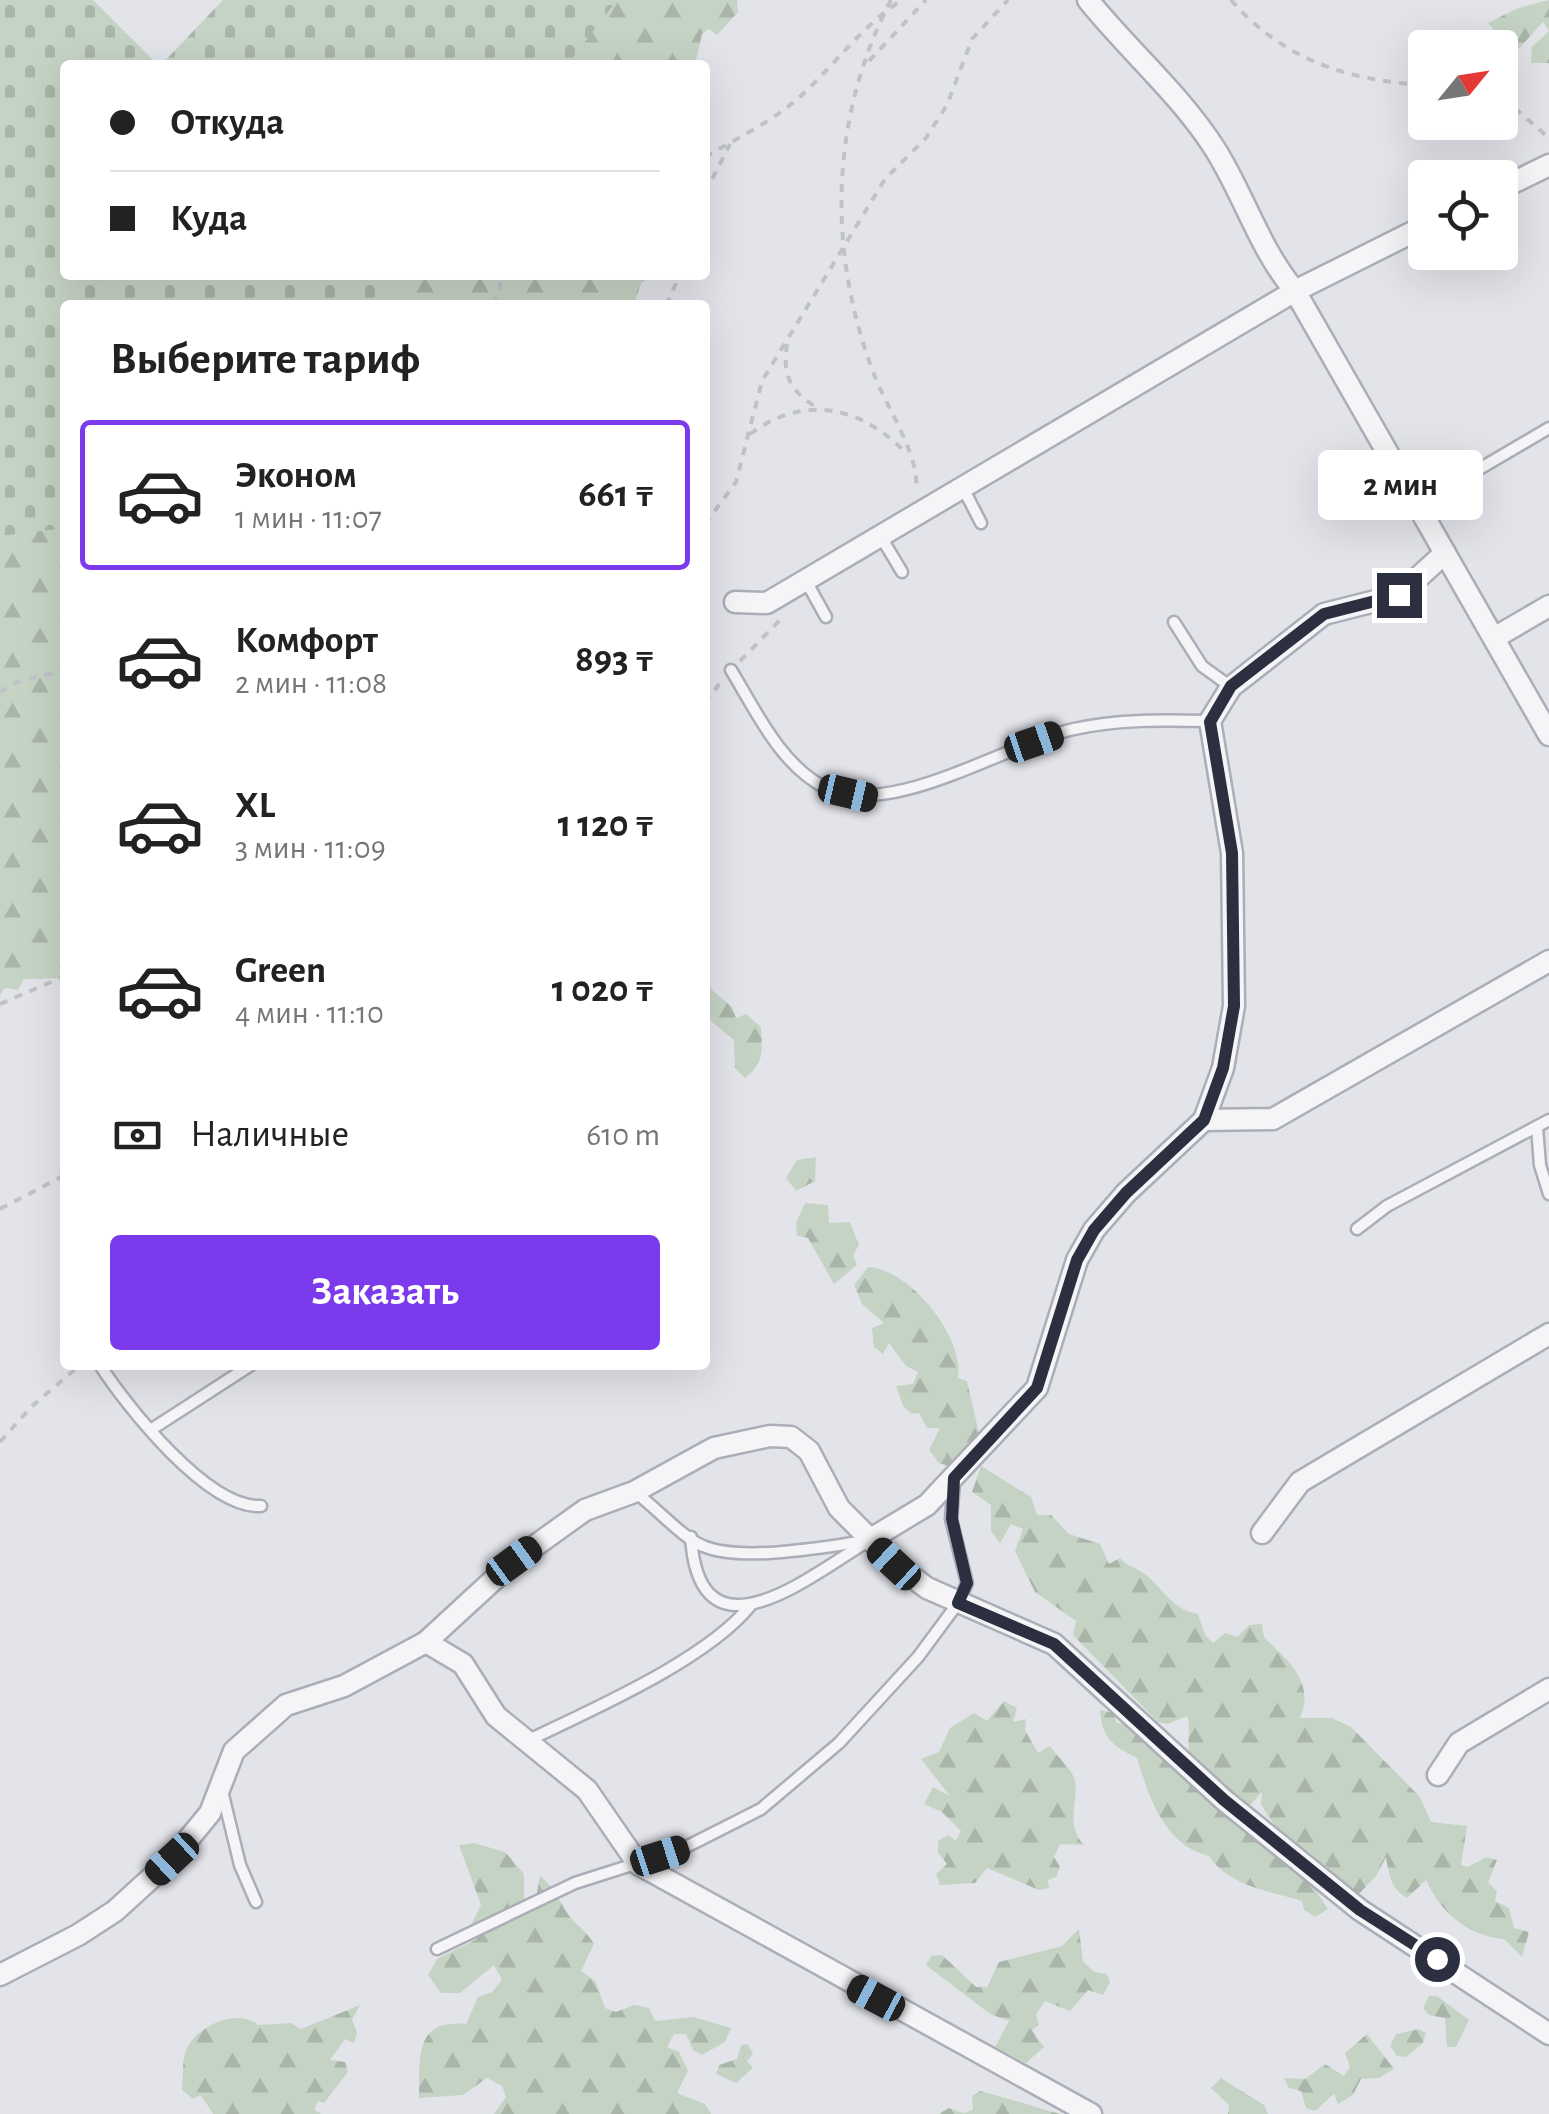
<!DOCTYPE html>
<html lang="ru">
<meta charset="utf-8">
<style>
:root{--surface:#fff;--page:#f2f2f2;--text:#222;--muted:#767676;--line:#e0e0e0;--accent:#7c3aed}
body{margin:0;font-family:"Alegreya Sans",sans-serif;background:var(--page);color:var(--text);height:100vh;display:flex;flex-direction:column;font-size:38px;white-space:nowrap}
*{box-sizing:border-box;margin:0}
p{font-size:32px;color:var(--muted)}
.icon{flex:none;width:55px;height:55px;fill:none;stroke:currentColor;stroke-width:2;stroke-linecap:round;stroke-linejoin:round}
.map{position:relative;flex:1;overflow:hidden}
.side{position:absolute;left:60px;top:300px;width:650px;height:1070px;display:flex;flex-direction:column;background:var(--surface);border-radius:10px;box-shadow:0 10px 40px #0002}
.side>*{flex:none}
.banner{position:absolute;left:60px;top:60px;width:650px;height:220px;border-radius:10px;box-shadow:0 10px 40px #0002;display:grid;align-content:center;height:220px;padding:0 50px;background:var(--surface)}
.needle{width:65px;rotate:60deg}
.tools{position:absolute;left:1408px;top:30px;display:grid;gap:20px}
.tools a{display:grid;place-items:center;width:110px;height:110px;border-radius:10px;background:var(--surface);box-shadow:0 10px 40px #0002;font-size:50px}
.end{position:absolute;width:45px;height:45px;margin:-22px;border:12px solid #2b2f40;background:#fff;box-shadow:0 0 0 5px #fff}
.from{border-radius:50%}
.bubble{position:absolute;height:70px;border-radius:10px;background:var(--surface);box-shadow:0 10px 40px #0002;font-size:32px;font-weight:700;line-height:70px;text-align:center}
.car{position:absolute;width:30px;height:60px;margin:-30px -15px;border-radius:12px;box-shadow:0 0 8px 2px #0007;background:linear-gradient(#222 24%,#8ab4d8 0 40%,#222 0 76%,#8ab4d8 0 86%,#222 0)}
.banner b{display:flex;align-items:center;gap:35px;height:95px;font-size:38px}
.banner b+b{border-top:2px solid var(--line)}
.banner i{width:25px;height:25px;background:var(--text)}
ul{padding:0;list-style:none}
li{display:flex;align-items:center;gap:30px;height:150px;margin:0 20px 15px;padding:0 30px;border:5px solid transparent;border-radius:10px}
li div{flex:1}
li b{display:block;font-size:38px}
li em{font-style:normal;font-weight:700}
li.on{border-color:var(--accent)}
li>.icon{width:90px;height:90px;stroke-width:1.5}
h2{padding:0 50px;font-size:45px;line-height:120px}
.pay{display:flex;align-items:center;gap:25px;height:110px;padding:0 50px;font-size:38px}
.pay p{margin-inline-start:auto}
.primary-button{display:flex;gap:20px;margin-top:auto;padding:20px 50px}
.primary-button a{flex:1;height:115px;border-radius:10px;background:var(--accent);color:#fff;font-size:40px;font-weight:700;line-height:115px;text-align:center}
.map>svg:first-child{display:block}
.forest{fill:url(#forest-firs)}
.cemetery{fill:url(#cemetery-stones)}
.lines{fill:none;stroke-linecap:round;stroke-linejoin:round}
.lane-casing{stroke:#abaeb7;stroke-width:15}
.street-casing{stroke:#abaeb7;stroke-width:25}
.path{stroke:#c0c2c8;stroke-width:4;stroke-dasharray:8 8;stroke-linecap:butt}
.lane{stroke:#f5f5f8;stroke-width:10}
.street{stroke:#f5f5f8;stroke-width:20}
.route{stroke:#2b2f40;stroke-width:12}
</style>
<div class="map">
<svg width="1549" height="2114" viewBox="0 0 1549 2114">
<defs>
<pattern id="forest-firs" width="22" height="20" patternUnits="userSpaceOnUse" patternTransform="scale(2.5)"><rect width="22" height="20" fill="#c5d3c4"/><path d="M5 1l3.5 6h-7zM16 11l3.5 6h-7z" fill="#a9b5a9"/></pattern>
<pattern id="cemetery-stones" width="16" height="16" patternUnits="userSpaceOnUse" patternTransform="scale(2.5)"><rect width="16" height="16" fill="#c5d3c4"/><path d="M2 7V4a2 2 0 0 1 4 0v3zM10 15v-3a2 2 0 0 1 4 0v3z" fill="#a9b5a9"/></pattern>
</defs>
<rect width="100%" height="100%" fill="#e2e4ea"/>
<g class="forest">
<polygon points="529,0 737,0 738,12 717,35 709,29 702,34 695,65 402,65"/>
<polygon points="1549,0 1549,63 1531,63 1532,47 1549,31 1543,22 1514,54 1488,23 1518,8"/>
<polygon points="65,275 651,275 641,283 634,305 65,305"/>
<polygon points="65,422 65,978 24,979 18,990 5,988 0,995 0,471"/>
<path d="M705,973l7,17 20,17 4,11 10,-4 15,13c1,24 4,36 -16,51l-10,-10 -1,-28 -29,-24z"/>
<polygon points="816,1157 815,1181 796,1191 786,1178 797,1160"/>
<polygon points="805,1203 828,1205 829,1223 850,1222 859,1245 853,1255 857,1265 834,1284 808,1238 797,1236 796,1223"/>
<path d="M868,1267c40,1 97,69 90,111l9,3 13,57 -13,18 -14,3 -5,7 -9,-3 -10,-13 11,-22h-13l-8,-15 -7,1 -9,-8 -7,-20 17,-2 5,-12 -12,-6 -17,-23 -6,11 -9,-7 -2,-19 12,-5 -22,-19 -8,-19z"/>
<path d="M981,1466l50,31 6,18h14l18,19 31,10 9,20 11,-6c8,10 17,9 26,17 18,15 27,35 52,39l7,21 8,8 12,-10 12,4 12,-12 13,-1 2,13c23,23 52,45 36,81h32l19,9 69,70 11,25 36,4 -6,39 7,2 18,-10 11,3 -9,22 9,10 -2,9 14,7 5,20 15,4 -7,25 -18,-18c-36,-3 -63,-26 -78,-59l-19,18c-17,-10 -18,-24 -21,-41l-10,19 -19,20 -33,-32 -8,1 -7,-13c-21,-6 -37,-29 -48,-48l1,-12 -12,13c-18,-8 -56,-36 -61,-56 -2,-12 2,-22 -2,-33l-19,8 -10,-2 -85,-87 3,-14 -41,-29 -20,-41 8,-22 -12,-5 -11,19 -9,-12v-26l-19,-13z"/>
<path d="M1004,1701l13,7 -4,14 13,-3 -1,11 13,23 12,-7c6,9 15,17 21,26 14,20 -10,48 13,73l-24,-1 -6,13 6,10 -4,10 -8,3 1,8 -10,2 -52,-22 -12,15 -35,2 -4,-11 11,-10 -9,-11v-12l10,-6 8,6 5,-10 -19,-19 -18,-8 9,-17 17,9 -29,-37 18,-7 11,-24 24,-15 13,8z"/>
<path d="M1100,1710l13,3 4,10 12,1 71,56 13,24 39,19 25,35 35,27 16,24 -13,8 -11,-7 -2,-9c-33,-10 -73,-15 -93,-45 -45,-11 -60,-59 -72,-98 -24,-12 -35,-19 -37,-48z"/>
<path d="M474,1843l31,9 19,22v24l11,5 5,-27c17,13 19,27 31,42 8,9 16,14 23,26l-13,27 15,11 9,26 11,4 18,-7 15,3 6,13 38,-4 38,11 -6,14 -23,13 -9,-5 -7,-16h-12l-7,13 12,5 9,19 -11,22 28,11 6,10h-217l12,-17 -4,-11 -15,-8 -24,17 -44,3c1,-39 -6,-79 47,-74l12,-27 14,-5 10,-12 -8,-15 -34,28h-19l-13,-18 9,-16 40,-20 -5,-16 9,-18 -22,-60z"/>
<polygon points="1079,1929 1083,1961 1094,1972 1107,1974 1110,1982 1103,1995 1088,1990 1070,2011 1045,2001 1036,2014 1039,2025 1032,2030 1044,2047 1026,2063 995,2047 1009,2021 990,2014 926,1965 931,1956 942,1955 976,1987 987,1987 999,1962 1062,1946"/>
<polygon points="1429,1996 1437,1996 1469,2020 1456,2047 1447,2047 1445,2018 1429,2015 1423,2008"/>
<path d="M360,2005l-8,15 5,12 -3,11 -9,-4 -15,21 15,2 3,10 -24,31 -6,-2 -4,8 7,5h-108l-12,-19 -8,4 -11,-9c1,-11 0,-29 4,-40 10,-24 52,-43 72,-25l33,-2 10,6z"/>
<polygon points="1419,2029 1426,2033 1423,2043 1406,2057 1397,2056 1390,2046 1396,2034"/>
<polygon points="1367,2034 1394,2069 1379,2078 1361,2079 1353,2095 1338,2104 1334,2094 1315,2111 1306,2108 1301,2091 1289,2088 1284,2078 1305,2079 1325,2064 1344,2076 1350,2067 1345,2053"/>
<polygon points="748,2044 753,2054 747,2061 753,2068 736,2083 716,2074 719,2065 737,2059 741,2045"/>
<polygon points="1221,2078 1264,2105 1268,2114 1228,2114 1229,2105 1211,2088"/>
<path d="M980,2091c28,7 54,16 80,23h-122l11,-6 14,5 10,-3 -1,-14z"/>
</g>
<g class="cemetery">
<polygon points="0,0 93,0 158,65 65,65 65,275 407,275 384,305 65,305 65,528 0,536"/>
<polygon points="223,0 617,0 567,65 161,65"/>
</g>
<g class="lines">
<defs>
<g id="lane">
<polyline points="963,488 981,523"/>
<polyline points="1418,505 1549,428"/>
<polyline points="881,537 902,572"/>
<polyline points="806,581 826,617"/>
<polyline points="1174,622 1202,666 1231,687"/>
<path d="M731,670c25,41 50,96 95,118 66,31 180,-44 248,-59 45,-10 90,-9 136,-8"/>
<polyline points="1537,1127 1540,1165 1549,1194"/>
<polyline points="1357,1229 1387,1206 1549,1120"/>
<path d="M100,1365c27,42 108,144 161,141"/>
<polyline points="152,1429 251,1365"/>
<path d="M635,1492c19,14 49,47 68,54 40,17 123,0 165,-5"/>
<path d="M691,1537c8,127 113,44 171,8"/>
<path d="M529,1740c64,-31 177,-80 221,-134"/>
<polyline points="223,1795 240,1865 256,1902"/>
<polyline points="437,1949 575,1883 682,1849 761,1809 839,1743 918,1657 958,1603 967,1583 951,1519 954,1483"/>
</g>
<g id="street">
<path d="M1088,0c41,51 91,93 127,149 29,46 45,101 80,142l254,444"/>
<polyline points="1500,189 1549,165"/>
<polyline points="735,602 767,603 1295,291 1425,226"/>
<polyline points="1494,638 1549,606"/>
<polyline points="1204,1120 1273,1119 1549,961"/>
<polyline points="1262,1533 1300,1482 1549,1334"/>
<polyline points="869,1540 927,1505 1037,1388 1077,1260 1094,1230 1126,1193 1204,1120 1223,1068 1234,1006 1232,853 1210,721 1231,687 1324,614 1399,595 1445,553"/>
<polyline points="426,1642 463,1664 496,1716 587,1790 638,1864 1091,2114"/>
<polyline points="1438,1775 1459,1743 1549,1689"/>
<polyline points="0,1975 78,1935 115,1911 172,1859 210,1813 234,1751 286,1705 344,1686 426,1642 514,1561 585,1510 634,1492 714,1448 770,1436 791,1437 809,1451 839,1508 895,1564 927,1588 1054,1644 1224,1800 1360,1910 1549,2034"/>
</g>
</defs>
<use href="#lane" class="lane-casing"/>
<use href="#street" class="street-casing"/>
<g class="path">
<path d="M891,0c-62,120 -64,253 -16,377 13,33 45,78 41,114"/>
<path d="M1231,0c51,59 117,81 194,85"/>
<polyline points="869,61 926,0"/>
<polyline points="1500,102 1517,110 1549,138"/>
<path d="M705,157c34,-20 71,-37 100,-65 34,-32 57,-66 97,-92"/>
<polyline points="705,193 730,144"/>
<polyline points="494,305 503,275"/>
<polyline points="666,305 680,275"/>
<path d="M787,344c-5,33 4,48 32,65"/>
<path d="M750,434c54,-40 110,-28 155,18"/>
<polyline points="705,524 736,482 762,381 885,179 926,138 947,105 972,39 1008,0"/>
<polyline points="740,661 782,618"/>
<polyline points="0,692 17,682 65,670"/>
<polyline points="705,703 720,683"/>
<polyline points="0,1004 65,976"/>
<polyline points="0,1209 65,1175"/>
<polyline points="0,1442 31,1407 80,1365"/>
</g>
<use href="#lane" class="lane"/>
<use href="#street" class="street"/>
</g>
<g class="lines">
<polyline class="route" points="1399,595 1324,614 1231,686 1210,722 1232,853 1234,1006 1223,1068 1204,1120 1126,1193 1094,1230 1077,1260 1037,1388 954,1478 952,1519 967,1583 958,1603 1054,1644 1224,1800 1360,1910 1437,1959"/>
</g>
</svg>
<div class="tools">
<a><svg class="needle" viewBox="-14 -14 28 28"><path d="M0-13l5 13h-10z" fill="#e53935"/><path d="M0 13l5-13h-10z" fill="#767676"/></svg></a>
<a><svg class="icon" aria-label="locate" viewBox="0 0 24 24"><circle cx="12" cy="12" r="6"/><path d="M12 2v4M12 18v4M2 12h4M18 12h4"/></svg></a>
</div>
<i class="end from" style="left:1437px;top:1959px"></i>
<i class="end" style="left:1399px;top:595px"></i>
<div class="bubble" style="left:1318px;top:450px;width:165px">2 мин</div>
<i class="car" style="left:1034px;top:742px;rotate:71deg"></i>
<i class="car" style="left:848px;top:793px;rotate:103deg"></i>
<i class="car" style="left:514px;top:1561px;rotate:54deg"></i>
<i class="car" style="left:894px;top:1564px;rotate:313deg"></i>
<i class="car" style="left:660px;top:1856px;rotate:72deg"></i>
<i class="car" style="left:172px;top:1859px;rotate:227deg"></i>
<i class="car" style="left:876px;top:1998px;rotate:298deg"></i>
<div class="banner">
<b><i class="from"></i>Откуда</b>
<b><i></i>Куда</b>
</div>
<section class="side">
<h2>Выберите тариф</h2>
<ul>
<li class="on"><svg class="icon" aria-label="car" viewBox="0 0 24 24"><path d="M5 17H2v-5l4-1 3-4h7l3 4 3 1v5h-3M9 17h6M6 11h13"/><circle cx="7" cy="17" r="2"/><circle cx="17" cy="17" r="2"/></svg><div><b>Эконом</b><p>1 мин · 11:07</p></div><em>661 ₸</em></li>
<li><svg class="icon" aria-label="car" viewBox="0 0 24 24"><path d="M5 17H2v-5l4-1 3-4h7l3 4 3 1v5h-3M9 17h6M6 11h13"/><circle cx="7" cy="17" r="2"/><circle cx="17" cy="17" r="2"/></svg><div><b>Комфорт</b><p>2 мин · 11:08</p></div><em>893 ₸</em></li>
<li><svg class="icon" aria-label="car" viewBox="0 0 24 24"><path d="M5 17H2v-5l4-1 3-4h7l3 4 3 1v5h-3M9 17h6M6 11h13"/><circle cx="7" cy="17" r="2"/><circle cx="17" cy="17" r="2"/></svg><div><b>XL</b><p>3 мин · 11:09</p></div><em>1 120 ₸</em></li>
<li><svg class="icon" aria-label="car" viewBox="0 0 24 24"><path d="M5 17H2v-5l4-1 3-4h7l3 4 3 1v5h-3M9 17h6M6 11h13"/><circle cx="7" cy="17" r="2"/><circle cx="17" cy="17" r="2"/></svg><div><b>Green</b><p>4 мин · 11:10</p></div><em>1 020 ₸</em></li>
</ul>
<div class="pay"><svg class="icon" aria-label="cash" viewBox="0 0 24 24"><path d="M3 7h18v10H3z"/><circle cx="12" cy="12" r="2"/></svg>Наличные<p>610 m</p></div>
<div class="primary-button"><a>Заказать</a></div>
</section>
</div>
